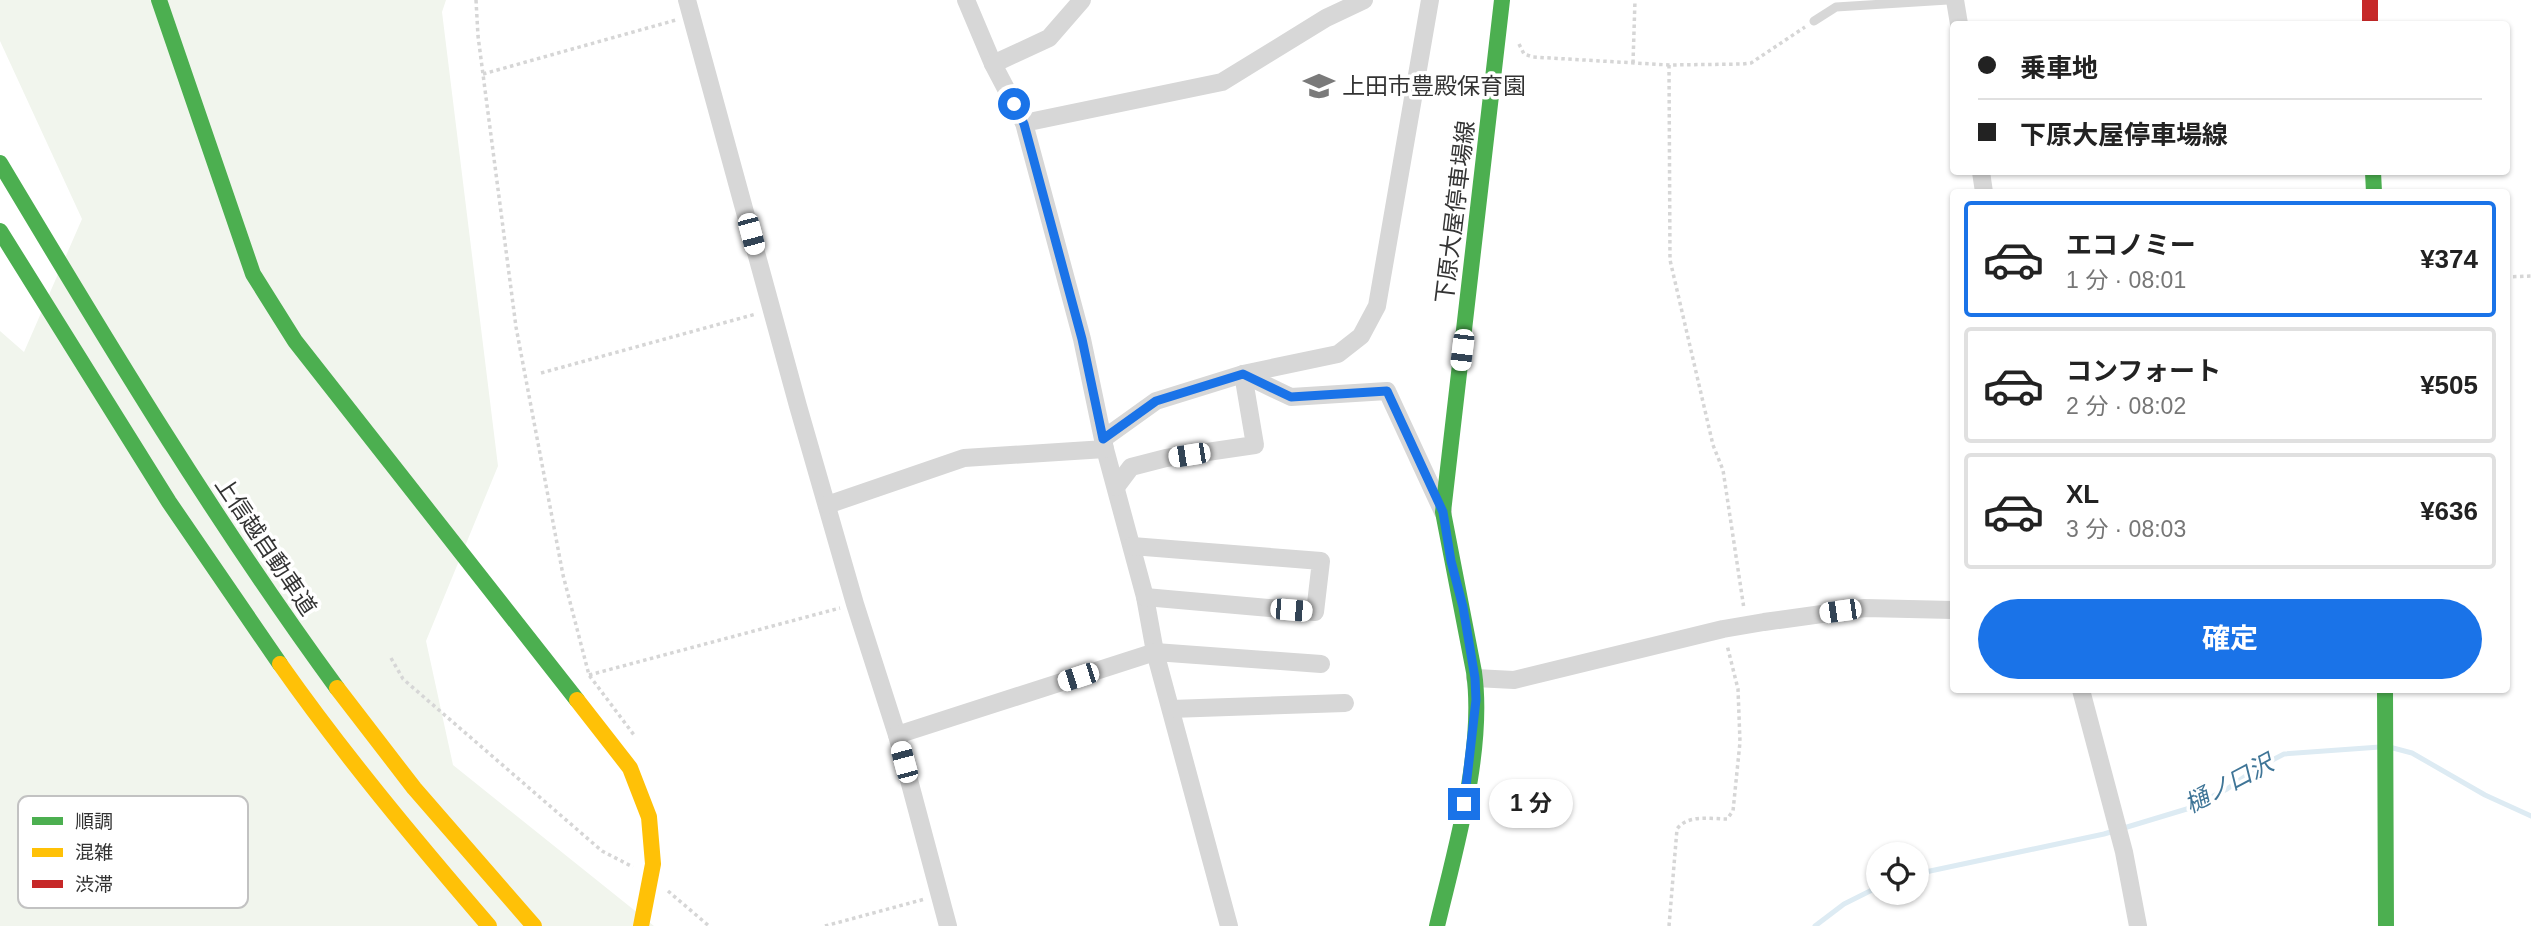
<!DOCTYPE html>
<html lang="ja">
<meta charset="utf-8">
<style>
:root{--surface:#fff;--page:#f2f2f2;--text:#222;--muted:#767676;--line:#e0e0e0;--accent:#1a73e8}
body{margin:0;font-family:Arial,"Noto Sans JP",sans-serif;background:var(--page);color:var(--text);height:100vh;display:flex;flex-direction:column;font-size:26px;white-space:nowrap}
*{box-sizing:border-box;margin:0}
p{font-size:23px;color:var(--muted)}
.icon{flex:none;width:38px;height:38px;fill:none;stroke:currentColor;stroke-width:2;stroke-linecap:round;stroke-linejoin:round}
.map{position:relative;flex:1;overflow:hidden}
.sheet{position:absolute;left:1950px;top:189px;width:560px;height:504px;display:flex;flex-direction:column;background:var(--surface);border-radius:7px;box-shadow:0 2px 5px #0004}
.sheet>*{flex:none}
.top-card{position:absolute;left:1950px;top:21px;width:560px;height:154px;border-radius:7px;box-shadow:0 2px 5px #0004;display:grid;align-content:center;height:154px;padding:0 28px;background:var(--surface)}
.tools{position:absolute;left:1866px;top:842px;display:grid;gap:14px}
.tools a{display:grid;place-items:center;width:63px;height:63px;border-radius:50%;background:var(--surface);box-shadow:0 2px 5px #0004;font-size:35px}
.end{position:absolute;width:32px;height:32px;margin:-16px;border:9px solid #1a73e8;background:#fff;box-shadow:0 0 0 4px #fff}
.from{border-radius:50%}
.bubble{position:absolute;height:49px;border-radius:24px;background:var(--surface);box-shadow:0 2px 5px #0004;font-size:23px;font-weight:700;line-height:49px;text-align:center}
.car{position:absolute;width:21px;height:42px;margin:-21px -10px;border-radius:9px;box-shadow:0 0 5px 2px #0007;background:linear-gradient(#fff 24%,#345 0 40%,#fff 0 76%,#345 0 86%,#fff 0)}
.top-card b{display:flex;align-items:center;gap:24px;height:66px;font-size:26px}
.top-card b+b{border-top:2px solid var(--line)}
.top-card i{width:18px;height:18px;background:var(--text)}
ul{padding:12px 0 0;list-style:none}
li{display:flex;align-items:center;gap:21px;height:116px;margin:0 14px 10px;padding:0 14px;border:4px solid var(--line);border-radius:7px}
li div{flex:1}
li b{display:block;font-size:26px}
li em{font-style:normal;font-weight:700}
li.active{border-color:var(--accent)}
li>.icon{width:63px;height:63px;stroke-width:1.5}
.button{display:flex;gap:14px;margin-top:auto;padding:14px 28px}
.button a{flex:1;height:80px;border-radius:42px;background:var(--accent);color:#fff;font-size:28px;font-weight:700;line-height:80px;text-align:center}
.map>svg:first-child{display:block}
.green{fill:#f1f5ed}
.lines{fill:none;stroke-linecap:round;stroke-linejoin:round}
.stream{stroke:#ddebf3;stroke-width:5}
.path{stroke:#d6d6d6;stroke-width:3.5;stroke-dasharray:3.5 3.5;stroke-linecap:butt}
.lane{stroke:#d7d7d7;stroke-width:9}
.street{stroke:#d7d7d7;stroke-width:18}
.fast{stroke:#4caf50;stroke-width:16}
.slow{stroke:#ffc107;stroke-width:16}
.jam{stroke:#c62828;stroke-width:16}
.route{stroke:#1a73e8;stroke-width:9}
.labels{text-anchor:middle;stroke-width:7;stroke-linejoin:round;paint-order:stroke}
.poi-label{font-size:23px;fill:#333;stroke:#fff;text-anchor:start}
.street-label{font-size:23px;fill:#333;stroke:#fff}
.water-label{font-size:24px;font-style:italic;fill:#3f7597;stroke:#fff}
.key{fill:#fff;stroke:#c2c2c2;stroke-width:2}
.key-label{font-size:19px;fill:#333}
</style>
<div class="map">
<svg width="2531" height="926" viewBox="0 0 2531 926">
<rect width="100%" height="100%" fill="#fff"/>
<polygon class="green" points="0,0 446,0 442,12 498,466 426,641 453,765 654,926 0,926 0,331 24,352 82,219 0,41"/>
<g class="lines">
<g class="stream">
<polyline points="2393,748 2412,753 2485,795 2531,816"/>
<polyline points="1916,874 2104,834 2190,808 2227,789 2257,768 2284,754 2380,747"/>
<polyline points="1815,926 1844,904 1878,887"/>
</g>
<g class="path">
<polyline points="476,0 478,36 516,327 563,575 589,675 634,735"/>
<polyline points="1519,44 1524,54 1533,57 1669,65 1743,64 1751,63 1805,27"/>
<polyline points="1633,63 1635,0"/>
<polyline points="1669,65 1670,260 1713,445 1723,470 1744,609"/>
<polyline points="483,74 676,20"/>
<polyline points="2506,277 2531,276"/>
<polyline points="541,373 756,314"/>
<polyline points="391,658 403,679 602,851 633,867"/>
<polyline points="589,675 840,608"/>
<polyline points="668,891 709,926"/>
<polyline points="825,926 925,899"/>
<path d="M1669,926l8,-97c11,-15 33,-10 50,-10l6,-8 7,-69 -2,-53 -11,-44"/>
</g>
<polyline class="lane" points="1814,21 1836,7 1948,0"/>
<g class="street">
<polyline points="687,0 798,406 855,604 897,735 948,926"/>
<polyline points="966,0 993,64 1024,123 1082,339 1105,449 1145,597 1155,652 1229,926"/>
<polyline points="1955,0 1959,24"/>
<polyline points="993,64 1049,38 1082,0"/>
<polyline points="1024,123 1222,82 1326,18 1364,0"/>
<polyline points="1981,172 1984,192"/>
<polyline points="1243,374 1291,397 1387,391 1443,512"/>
<polyline points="1103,439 1156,401 1243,374 1338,354 1361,336 1377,306 1430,0"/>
<polyline points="1116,487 1131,467 1166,458 1255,445 1243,374"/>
<polyline points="827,505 964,458 1105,449"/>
<polyline points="1132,546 1321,561 1315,612 1145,597"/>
<polyline points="1475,678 1514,680 1723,629 1764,622 1865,608 1953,610"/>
<polyline points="2081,690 2124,852 2138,926"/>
<polyline points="1171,709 1345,703"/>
<polyline points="897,735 1155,652 1321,664"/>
</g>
<g class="fast">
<polyline points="159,0 253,274 295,341 577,700"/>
<path d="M0,163c107,179 214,357 337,525"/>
<polyline points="2373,172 2374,192"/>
<polyline points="0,231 169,502 280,664"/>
<polyline points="2385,690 2386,926"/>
<path d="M1437,926c18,-76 48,-176 37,-254l-31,-160 59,-512"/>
</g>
<g class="slow">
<path d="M280,664c64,91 136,177 209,262"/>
<polyline points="337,688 414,788 534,926"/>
<polyline points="577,700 630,768 649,817 653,864 641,926"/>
</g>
<polyline class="jam" points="2370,0 2370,24"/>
</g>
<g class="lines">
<polyline class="route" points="1014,104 1024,124 1082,339 1103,439 1156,401 1243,374 1291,397 1387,391 1443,512 1451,561 1463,607 1475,678 1476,700 1464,804"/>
</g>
<defs>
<symbol id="school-bare" viewBox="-9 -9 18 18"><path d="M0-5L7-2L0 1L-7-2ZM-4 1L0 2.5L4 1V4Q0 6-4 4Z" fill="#7a7a7a" stroke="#fff" stroke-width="2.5" paint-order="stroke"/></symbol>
</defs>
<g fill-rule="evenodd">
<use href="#school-bare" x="1297" y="64" width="44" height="44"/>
</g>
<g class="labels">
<g class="poi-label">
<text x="1342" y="94">上田市豊殿保育園</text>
</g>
<g class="street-label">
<text transform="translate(1455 212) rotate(-83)" y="8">下原大屋停車場線</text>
<text transform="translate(266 546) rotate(56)" y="8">上信越自動車道</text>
</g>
<g class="water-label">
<text transform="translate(2229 784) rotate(-28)" y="8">樋ノ口沢</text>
</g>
</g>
<rect x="18" y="796" width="230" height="112" rx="10" class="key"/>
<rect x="32" y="817" width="31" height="8" fill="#4caf50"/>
<rect x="32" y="848" width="31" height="9" fill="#ffc107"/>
<rect x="32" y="880" width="31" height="8" fill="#c62828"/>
<g class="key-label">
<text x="75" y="828">順調</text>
<text x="75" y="859">混雑</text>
<text x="75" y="891">渋滞</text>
</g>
</svg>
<div class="tools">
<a><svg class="icon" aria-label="locate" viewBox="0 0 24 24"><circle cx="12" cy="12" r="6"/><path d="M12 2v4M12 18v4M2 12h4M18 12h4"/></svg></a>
</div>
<i class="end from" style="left:1014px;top:104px"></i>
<i class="end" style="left:1464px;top:804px"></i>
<div class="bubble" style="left:1489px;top:779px;width:84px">1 分</div>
<i class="car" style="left:751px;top:234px;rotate:165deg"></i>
<i class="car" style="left:1462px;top:350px;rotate:187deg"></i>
<i class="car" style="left:1189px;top:455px;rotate:261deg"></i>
<i class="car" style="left:1291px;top:610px;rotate:95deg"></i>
<i class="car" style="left:1840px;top:611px;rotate:262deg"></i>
<i class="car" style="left:1078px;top:677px;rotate:252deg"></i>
<i class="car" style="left:904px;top:762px;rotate:345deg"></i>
<div class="top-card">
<b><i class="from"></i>乗車地</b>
<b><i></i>下原大屋停車場線</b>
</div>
<section class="sheet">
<ul>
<li class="active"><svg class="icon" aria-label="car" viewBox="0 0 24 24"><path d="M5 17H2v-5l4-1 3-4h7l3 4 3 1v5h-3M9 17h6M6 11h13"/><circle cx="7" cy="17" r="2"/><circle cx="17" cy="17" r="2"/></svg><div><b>エコノミー</b><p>1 分 · 08:01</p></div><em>¥374</em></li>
<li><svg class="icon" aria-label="car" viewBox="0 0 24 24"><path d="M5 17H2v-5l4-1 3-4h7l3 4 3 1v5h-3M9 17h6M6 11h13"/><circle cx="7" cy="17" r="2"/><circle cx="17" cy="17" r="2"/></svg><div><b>コンフォート</b><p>2 分 · 08:02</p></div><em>¥505</em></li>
<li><svg class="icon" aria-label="car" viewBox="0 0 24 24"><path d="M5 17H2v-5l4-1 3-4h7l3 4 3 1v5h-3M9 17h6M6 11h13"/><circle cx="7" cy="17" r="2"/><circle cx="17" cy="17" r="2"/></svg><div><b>XL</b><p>3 分 · 08:03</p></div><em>¥636</em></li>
</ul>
<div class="button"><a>確定</a></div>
</section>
</div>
